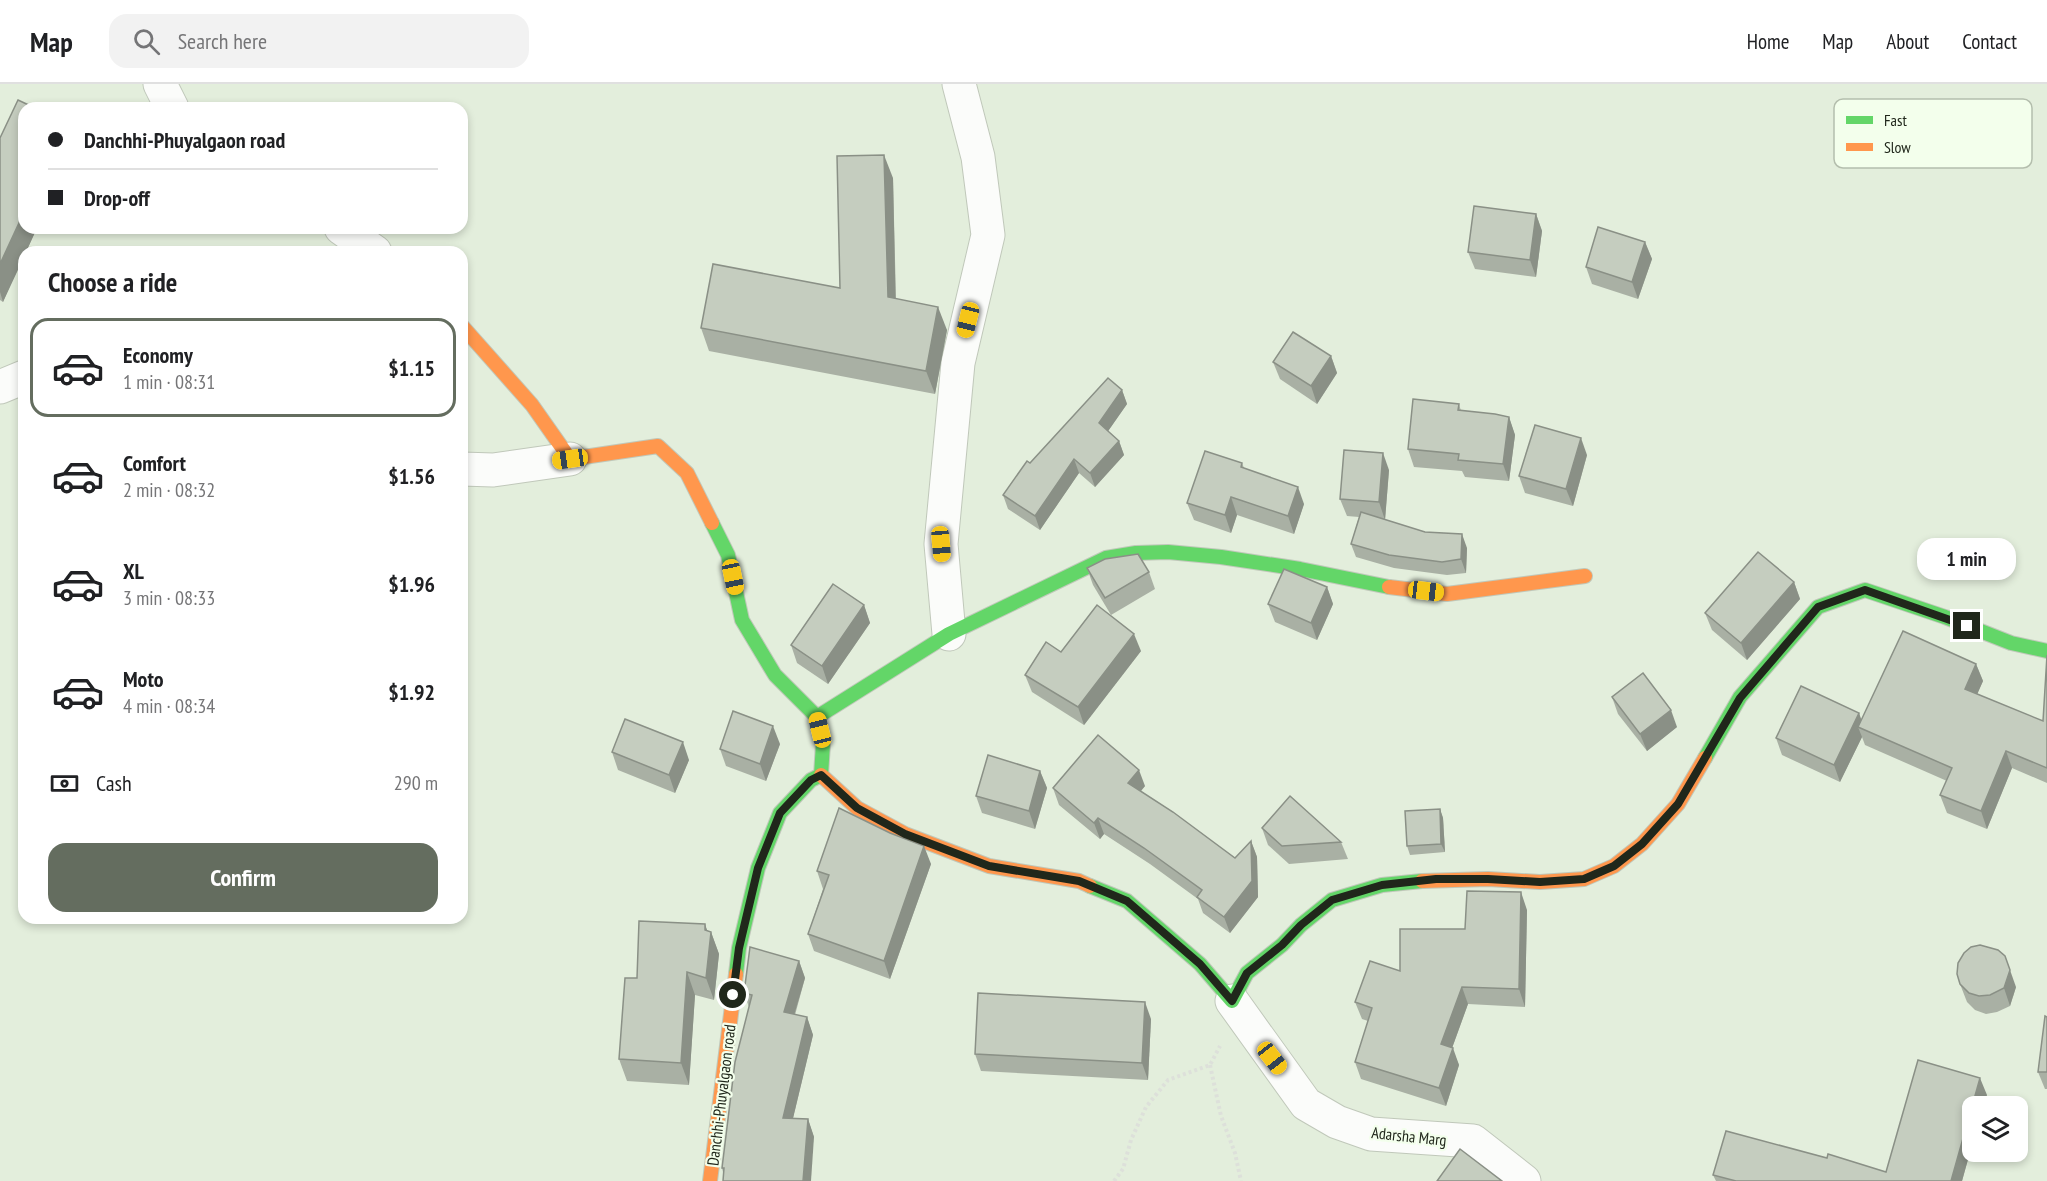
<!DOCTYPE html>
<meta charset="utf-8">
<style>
:root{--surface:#fff;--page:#f2f2f2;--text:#202124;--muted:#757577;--line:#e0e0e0;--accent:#646d5f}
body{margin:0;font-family:"PT Sans Narrow",sans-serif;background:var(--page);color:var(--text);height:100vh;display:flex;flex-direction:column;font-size:22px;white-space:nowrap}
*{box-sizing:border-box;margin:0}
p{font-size:20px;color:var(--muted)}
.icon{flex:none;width:33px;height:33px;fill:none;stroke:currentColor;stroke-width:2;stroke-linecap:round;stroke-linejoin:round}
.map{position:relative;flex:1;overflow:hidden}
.sheet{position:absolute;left:18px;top:162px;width:450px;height:678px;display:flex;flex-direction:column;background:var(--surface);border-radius:18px;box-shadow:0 3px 9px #0003}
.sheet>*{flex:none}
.top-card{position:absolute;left:18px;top:18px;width:450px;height:132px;border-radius:18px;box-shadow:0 3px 9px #0003;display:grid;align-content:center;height:132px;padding:0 30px;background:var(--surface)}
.buttons{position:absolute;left:1962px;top:1012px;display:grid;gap:12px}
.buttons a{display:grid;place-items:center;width:66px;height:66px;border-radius:12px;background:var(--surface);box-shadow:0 3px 9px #0003;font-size:30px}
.end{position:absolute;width:27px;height:27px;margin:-14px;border:8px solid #20271b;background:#fff;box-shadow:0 0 0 3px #fff}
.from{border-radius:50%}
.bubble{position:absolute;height:42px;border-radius:18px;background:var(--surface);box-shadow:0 3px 9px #0003;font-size:20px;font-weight:700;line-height:42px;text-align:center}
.car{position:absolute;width:18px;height:36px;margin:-18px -9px;border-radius:8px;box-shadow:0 0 4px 2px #0007;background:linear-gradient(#f5c518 24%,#345 0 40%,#f5c518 0 76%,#345 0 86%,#f5c518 0)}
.top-card b{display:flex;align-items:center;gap:21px;height:57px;font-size:22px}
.top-card b+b{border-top:2px solid var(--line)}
.top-card i{width:15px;height:15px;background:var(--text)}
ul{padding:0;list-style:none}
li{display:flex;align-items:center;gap:18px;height:99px;margin:0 12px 9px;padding:0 18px;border:3px solid transparent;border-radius:18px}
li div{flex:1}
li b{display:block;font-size:22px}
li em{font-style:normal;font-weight:700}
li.current{border-color:var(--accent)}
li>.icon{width:54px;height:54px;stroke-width:1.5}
h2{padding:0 30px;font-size:27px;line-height:72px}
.pay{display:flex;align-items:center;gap:15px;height:66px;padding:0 30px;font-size:22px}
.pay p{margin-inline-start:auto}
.cta{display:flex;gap:12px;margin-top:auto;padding:12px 30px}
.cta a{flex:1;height:69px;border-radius:18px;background:var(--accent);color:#fff;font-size:24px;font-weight:700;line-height:69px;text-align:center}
header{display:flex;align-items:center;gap:36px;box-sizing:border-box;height:84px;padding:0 30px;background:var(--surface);border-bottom:2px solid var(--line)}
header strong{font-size:28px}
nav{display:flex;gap:33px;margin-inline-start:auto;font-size:21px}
.search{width:420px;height:54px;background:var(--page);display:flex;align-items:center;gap:15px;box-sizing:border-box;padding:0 21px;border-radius:18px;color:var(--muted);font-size:22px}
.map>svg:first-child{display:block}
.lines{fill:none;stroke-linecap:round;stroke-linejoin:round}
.street-casing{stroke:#c0c8ba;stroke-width:35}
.fast-casing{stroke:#c0c8ba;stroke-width:16}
.slow-casing{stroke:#c0c8ba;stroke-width:16}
.path{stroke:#dde0da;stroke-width:4;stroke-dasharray:3 3;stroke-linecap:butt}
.street{stroke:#fbfcfa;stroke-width:33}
.fast{stroke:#63d668;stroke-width:14}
.slow{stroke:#ff974d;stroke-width:14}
.wall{fill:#a9b0a4}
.shaded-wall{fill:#8a9086}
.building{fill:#c5cdbf;stroke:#8a9086;stroke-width:1.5}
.route{stroke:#20271b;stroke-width:8}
.labels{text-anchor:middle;stroke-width:4.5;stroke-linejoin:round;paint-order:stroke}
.street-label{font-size:16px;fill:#20271b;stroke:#f3ffec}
.key{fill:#f3ffec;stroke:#b4bead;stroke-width:1.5}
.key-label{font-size:16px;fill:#20271b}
</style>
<header>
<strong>Map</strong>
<div class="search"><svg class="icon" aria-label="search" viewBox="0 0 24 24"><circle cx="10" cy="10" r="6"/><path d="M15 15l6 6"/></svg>Search here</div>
<nav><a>Home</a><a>Map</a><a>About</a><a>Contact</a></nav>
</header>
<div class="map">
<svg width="2047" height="1097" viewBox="0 0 2047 1097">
<rect width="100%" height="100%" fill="#e3eedc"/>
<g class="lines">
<defs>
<g id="street">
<polyline points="160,0 172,24"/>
<polyline points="341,144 375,168"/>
<polyline points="0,303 24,293"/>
<polyline points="462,385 493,386 570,375"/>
<polyline points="949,550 941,460 958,279 988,151 978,73 959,0"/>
<polyline points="1232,917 1306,1020 1337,1038 1371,1050 1473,1057 1524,1097"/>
</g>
<g id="fast">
<polyline points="712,439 728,471 742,536 775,591 817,633 823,660 821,691 811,696 780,729 758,784 739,864 736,890"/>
<polyline points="817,633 949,550 1106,474 1136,469 1168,468 1221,473 1300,485 1389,503"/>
<polyline points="1705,674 1740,613 1818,523 1865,506 1945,533 2011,559 2047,567"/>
<polyline points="1090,802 1127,817 1200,880 1232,917 1247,889 1282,861 1301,841 1332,816 1382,801 1422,797"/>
</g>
<g id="slow">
<polyline points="462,242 532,321 570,375 658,362 687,389 712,439"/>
<polyline points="1389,503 1447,510 1585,492"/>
<polyline points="821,691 857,724 905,750 989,782 1079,797 1090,802"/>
<polyline points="1422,797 1488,795 1540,798 1584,795 1614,782 1642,760 1678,720 1705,674"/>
<polyline points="710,1097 736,890"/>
</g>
</defs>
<use href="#street" class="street-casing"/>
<use href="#fast" class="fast-casing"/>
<use href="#slow" class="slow-casing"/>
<g class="path">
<polyline points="1210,981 1221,1032 1235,1069 1241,1097"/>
<polyline points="1114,1097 1123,1085 1131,1056 1146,1023 1168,996 1210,981 1220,962"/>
</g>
<use href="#street" class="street"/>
<use href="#fast" class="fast"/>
<use href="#slow" class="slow"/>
</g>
<g class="wall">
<polygon points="0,54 24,144 37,144 26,168 24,168 3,218 0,216"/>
<polygon points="893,94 896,215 947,246 935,310 709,267 701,244 840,204"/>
<polygon points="1536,130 1542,147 1536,193 1475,185 1468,168"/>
<polygon points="1645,158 1652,175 1638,215 1592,200 1586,183"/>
<polygon points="1331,272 1337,289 1317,320 1280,295 1273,278"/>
<polygon points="1122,306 1127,320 1108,347 1119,357 1124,371 1095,403 1079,389 1040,446 1008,425 1003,411 1030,379"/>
<polygon points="1459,320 1461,327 1509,333 1515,351 1509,397 1465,393 1462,387 1414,383 1408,365"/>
<polygon points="1587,371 1573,422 1525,409 1519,392"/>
<polygon points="1242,379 1244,384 1304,420 1294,450 1237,431 1231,449 1194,436 1187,419"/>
<polygon points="1389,386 1385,436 1467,464 1466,489 1447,491 1394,484 1356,473 1351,460 1359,433 1347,432 1340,415"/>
<polygon points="1087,484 1149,488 1155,505 1111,531 1093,501"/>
<polygon points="1794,498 1800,515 1747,576 1712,546 1705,529"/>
<polygon points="1327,503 1333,520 1317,556 1275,538 1268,520"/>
<polygon points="864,521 870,539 828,600 797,579 791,561"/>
<polygon points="1141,567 1084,641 1032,608 1025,591 1061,568"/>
<polygon points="2047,571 2047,699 2012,684 1987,745 1947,729 1940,711 1947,697 1865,661 1862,653 1840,698 1782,671 1776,654 1859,629 1861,637 1976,580 1983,597 1977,610 2043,637"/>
<polygon points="1612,613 1677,643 1647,667 1618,630"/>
<polygon points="780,660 766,697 726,682 720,665"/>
<polygon points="612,668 689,676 675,709 618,686"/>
<polygon points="1040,687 1047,704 1035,745 982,729 976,712"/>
<polygon points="1145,702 1141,707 1235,774 1251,757 1257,773 1258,813 1230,849 1203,829 1198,815 1150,780 1104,750 1100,755 1059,721 1053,704"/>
<polygon points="1440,725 1443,734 1445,768 1410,771 1407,762"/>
<polygon points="1262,744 1341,758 1348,775 1289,780 1268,761"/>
<polygon points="890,749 931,780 890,895 814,867 808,850 823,805 817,787"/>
<polygon points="1527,826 1525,923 1468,920 1452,964 1459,981 1446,1022 1361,995 1355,978 1368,937 1362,935 1355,918 1400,887 1465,845"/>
<polygon points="705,840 707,847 711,848 719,870 714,916 695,911 689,1001 627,997 619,975 637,894"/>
<polygon points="799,877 805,894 795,931 807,933 813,951 793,1034 808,1035 814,1053 723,1088 722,1084 749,923 744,909"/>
<polygon points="1960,900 2016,903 2010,922 1997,928 1986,930 1975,926 1967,918"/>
<polygon points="2047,933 2047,1005 2045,1005 2038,988"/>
<polygon points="1151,935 1148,996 981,987 975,970"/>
<polygon points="1987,1011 1983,1023 1972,1023 1972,1061 1962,1097 1716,1097 1713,1091 1827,1074 1886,1088"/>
</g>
<g class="shaded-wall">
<polygon points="884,71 893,94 896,236 888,213"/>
<polygon points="24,128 24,144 37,144 26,168 24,168 24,173 3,218 0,208 0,180"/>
<polygon points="1536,130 1542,147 1536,193 1530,176"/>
<polygon points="1645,158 1652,175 1638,215 1632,198"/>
<polygon points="938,223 947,246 935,310 926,287"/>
<polygon points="1331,272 1337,289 1317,320 1311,302"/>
<polygon points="1122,306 1127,320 1104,353 1099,339"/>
<polygon points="1509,333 1515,351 1509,397 1503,380"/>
<polygon points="1581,354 1587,371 1573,422 1566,405"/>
<polygon points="1119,357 1124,371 1095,403 1090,389"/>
<polygon points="1383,369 1389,386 1385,436 1379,418"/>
<polygon points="1074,375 1079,389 1040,446 1035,432"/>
<polygon points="1298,403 1304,420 1294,450 1288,432"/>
<polygon points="1231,413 1237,431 1231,449 1225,431"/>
<polygon points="1462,450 1467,464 1466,489 1461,475"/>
<polygon points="1794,498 1800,515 1747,576 1741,559"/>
<polygon points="1327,503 1333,520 1317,556 1311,539"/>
<polygon points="864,521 870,539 828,600 822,582"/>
<polygon points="1134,550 1141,567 1084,641 1078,623"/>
<polygon points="1976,580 1983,597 1972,622 1965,605"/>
<polygon points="1671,626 1677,643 1647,667 1640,650"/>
<polygon points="1859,629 1865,646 1858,643 1862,653 1840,698 1834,681"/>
<polygon points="773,642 780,660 766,697 760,680"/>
<polygon points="683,658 689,676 675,709 669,691"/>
<polygon points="2006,667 2012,684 1987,745 1981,727"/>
<polygon points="1139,686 1145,702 1134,715 1128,699"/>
<polygon points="1040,687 1047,704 1035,745 1029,727"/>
<polygon points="1440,725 1443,734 1445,768 1441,760"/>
<polygon points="1098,734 1104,750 1100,755 1094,739"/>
<polygon points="1251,757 1257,773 1258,813 1230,849 1224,833"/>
<polygon points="924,762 931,780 890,895 884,877"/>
<polygon points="1521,808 1527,826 1525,923 1519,905"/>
<polygon points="705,840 710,855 711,848 719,870 714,916 706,894"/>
<polygon points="799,877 805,894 790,945 784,928"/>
<polygon points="2010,886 2016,903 2010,922 2004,904"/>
<polygon points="687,888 695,911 689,1001 681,979"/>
<polygon points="1462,903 1468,920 1447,978 1441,960"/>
<polygon points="1145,918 1151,935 1148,996 1142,979"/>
<polygon points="807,933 813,951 789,1051 783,1034"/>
<polygon points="1453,964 1459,981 1446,1022 1439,1004"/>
<polygon points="1980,994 1987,1011 1983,1023 1972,1023 1972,1061 1962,1097 1951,1097"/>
<polygon points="808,1035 814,1053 811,1097 803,1097"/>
</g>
<g class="building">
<polygon points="18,16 35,24 24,24 24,128 0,180 0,54"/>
<polygon points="884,71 888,213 938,223 926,287 701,244 713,180 840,204 837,72"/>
<polygon points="1474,122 1536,130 1530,176 1468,168"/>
<polygon points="1598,143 1645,158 1632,198 1586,183"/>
<polygon points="1293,248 1331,272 1311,302 1273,278"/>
<polygon points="1108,294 1122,306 1099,339 1119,357 1090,389 1074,375 1035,432 1003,411 1027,377 1030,379"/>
<polygon points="1413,315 1459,320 1458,326 1495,330 1509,333 1503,380 1458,376 1459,370 1408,365"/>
<polygon points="1535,341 1581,354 1566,405 1519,392"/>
<polygon points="1344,366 1383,369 1379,418 1340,415"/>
<polygon points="1205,367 1242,379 1241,383 1298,403 1288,432 1231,413 1225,431 1187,419"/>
<polygon points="1361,428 1425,448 1462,450 1461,475 1442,478 1389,471 1351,460"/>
<polygon points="1758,468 1794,498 1741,559 1705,529"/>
<polygon points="1138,470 1149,488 1105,514 1087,484 1105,475"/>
<polygon points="1284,485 1327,503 1311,539 1268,520"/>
<polygon points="833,500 864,521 822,582 791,561"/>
<polygon points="1097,521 1134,550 1078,623 1025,591 1046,558 1061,568"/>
<polygon points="1903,547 1976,580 1965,605 2043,637 2047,571 2047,684 2006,667 1981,727 1940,711 1952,684 1858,643"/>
<polygon points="1643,589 1671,626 1640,650 1612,613"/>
<polygon points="1801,602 1859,629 1834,681 1776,654"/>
<polygon points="733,627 773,642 760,680 720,665"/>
<polygon points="625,635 683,658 669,691 612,668"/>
<polygon points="1098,651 1139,686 1128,699 1173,728 1235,774 1251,757 1252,797 1224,833 1197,813 1202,806 1144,764 1098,734 1094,739 1053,704"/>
<polygon points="988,671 1040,687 1029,727 976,712"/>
<polygon points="1290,712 1341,758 1282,762 1262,744"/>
<polygon points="839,724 890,749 924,762 884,877 808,850 829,791 817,787"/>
<polygon points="1440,725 1441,760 1407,762 1405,727"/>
<polygon points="1467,807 1521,808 1519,905 1462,903 1441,960 1453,964 1439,1004 1355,978 1372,924 1355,918 1370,877 1400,887 1400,845 1465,845"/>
<polygon points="639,837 705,840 705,846 711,848 706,894 687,888 681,979 619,975 625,894 637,894"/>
<polygon points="1980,861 1998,866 2005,872 2010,886 2004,904 1990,911 1979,912 1969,909 1960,900 1957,890 1958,879 1964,869 1971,863"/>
<polygon points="750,863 799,877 784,928 807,933 783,1034 808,1035 803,1097 723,1097 724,1084 722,1084 735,978 752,911 744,909"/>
<polygon points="978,909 1145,918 1142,979 975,970"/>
<polygon points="2045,932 2047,933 2047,988 2038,988"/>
<polygon points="1918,976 1980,994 1951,1097 1736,1097 1713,1091 1726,1047 1827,1074 1828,1070 1886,1088"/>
<polygon points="1460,1065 1502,1097 1437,1097"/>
</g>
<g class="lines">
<polyline class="route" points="733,911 739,864 758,784 780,729 811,696 821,691 857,724 905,750 989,782 1079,797 1127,817 1200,880 1232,917 1247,889 1282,861 1301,841 1332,816 1382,801 1436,795 1488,795 1540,798 1584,795 1614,782 1642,760 1678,720 1740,614 1818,523 1865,506 1967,542"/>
</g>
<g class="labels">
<g class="street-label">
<text transform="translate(721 1011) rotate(-83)" y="6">Danchhi-Phuyalgaon road</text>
<text transform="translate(1409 1052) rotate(6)" y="6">Adarsha Marg</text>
</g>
</g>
<rect x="1834" y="15" width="198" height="69" rx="9" class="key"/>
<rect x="1846" y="32" width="27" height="8" fill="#63d668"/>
<rect x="1846" y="59" width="27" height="8" fill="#ff974d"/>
<g class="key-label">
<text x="1884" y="42">Fast</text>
<text x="1884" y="69">Slow</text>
</g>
</svg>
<div class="buttons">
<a><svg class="icon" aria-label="layers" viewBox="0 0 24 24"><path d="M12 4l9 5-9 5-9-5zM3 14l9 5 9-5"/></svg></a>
</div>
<i class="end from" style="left:733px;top:911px"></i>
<i class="end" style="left:1967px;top:542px"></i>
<div class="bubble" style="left:1917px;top:454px;width:99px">1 min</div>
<i class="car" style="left:968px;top:236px;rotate:194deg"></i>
<i class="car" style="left:570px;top:375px;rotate:262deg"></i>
<i class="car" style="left:941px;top:460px;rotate:175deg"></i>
<i class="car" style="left:733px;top:493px;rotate:168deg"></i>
<i class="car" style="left:1426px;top:507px;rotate:97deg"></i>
<i class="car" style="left:820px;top:646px;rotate:346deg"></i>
<i class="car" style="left:1272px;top:974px;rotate:142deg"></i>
<div class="top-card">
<b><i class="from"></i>Danchhi-Phuyalgaon road</b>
<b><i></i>Drop-off</b>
</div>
<section class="sheet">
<h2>Choose a ride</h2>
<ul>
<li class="current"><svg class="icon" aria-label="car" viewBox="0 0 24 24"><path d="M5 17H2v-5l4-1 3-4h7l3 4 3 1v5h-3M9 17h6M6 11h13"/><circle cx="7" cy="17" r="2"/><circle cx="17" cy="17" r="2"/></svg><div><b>Economy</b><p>1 min · 08:31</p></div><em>$1.15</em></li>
<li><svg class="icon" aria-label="car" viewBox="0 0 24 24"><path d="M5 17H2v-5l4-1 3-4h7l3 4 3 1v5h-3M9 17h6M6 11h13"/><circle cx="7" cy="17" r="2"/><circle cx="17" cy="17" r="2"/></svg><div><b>Comfort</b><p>2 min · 08:32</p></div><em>$1.56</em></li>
<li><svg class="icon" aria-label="car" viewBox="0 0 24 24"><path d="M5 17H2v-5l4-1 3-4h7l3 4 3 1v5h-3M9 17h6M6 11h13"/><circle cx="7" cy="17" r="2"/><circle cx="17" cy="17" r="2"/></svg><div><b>XL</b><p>3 min · 08:33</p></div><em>$1.96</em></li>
<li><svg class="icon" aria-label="car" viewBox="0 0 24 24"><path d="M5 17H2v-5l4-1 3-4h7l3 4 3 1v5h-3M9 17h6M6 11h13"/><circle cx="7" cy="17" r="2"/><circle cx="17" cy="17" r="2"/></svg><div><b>Moto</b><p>4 min · 08:34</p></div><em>$1.92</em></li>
</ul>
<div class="pay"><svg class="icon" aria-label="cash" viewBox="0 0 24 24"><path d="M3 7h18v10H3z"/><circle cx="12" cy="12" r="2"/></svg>Cash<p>290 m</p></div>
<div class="cta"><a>Confirm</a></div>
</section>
</div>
